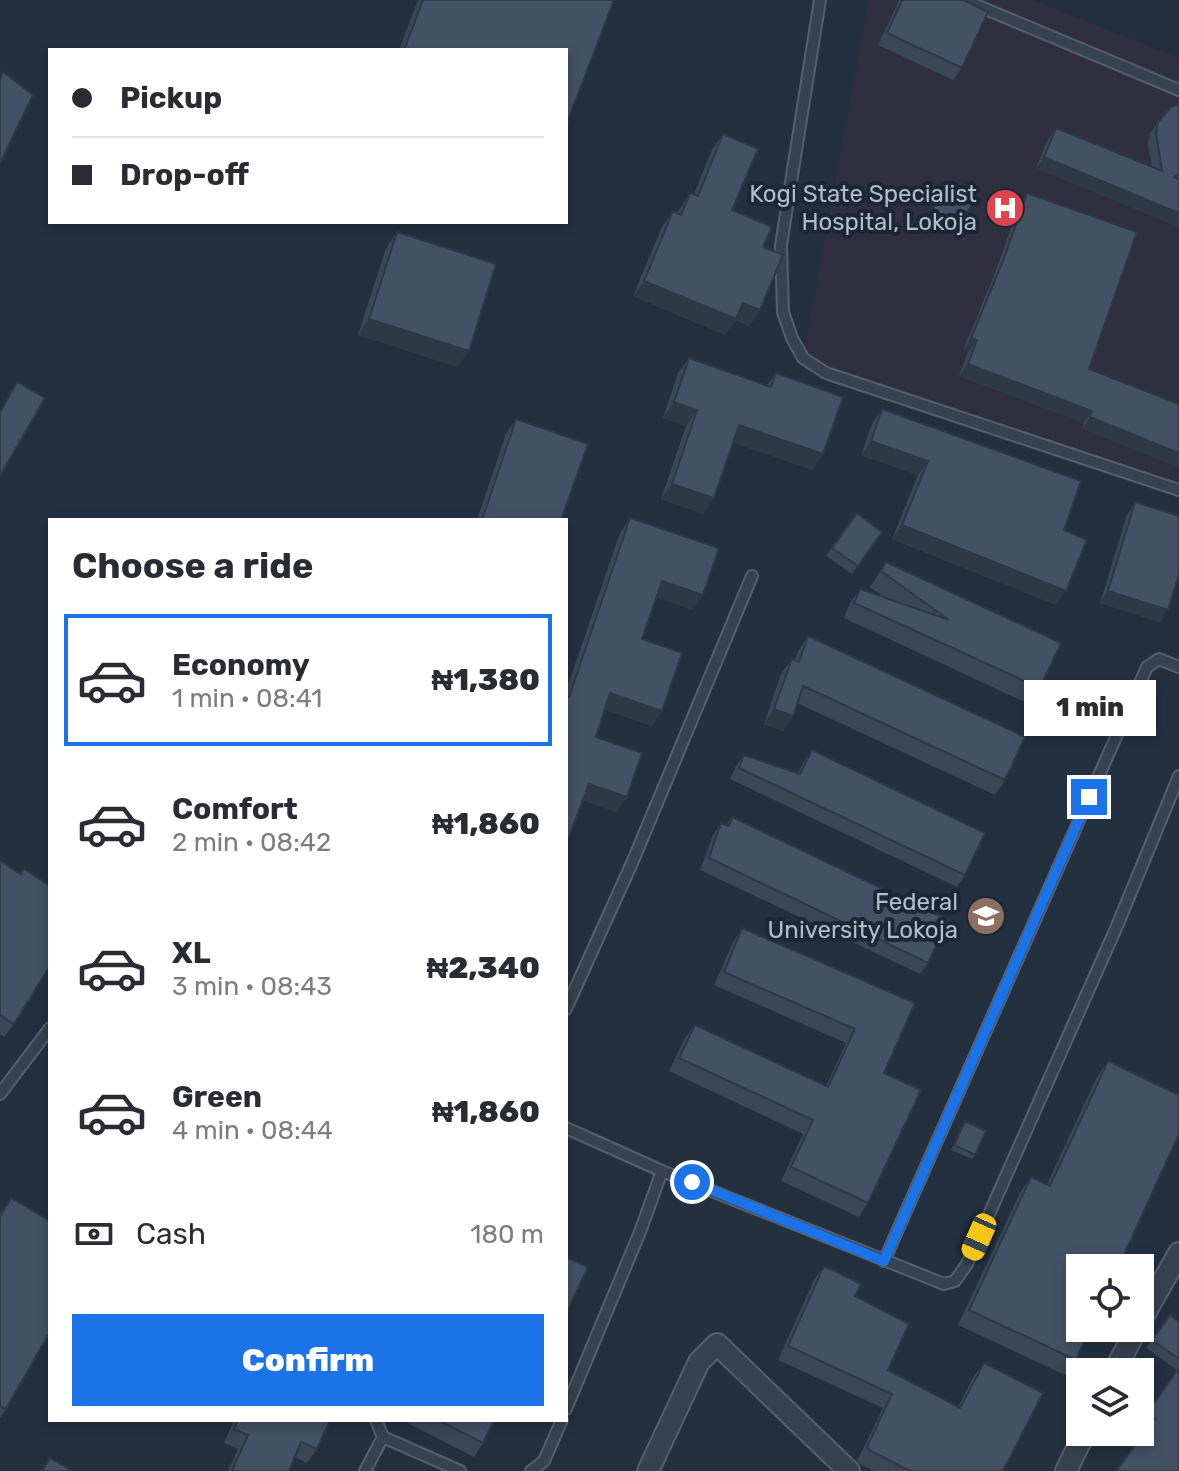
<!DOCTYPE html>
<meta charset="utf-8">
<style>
:root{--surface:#fff;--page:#f7f7f7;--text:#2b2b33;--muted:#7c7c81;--line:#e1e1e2;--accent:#1a73e8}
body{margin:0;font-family:Rubik,sans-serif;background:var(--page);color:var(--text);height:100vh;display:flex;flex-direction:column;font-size:30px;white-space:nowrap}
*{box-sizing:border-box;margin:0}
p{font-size:26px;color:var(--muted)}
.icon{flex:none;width:44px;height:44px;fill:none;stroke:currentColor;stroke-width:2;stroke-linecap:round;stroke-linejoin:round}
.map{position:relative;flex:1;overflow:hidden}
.drawer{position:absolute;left:48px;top:518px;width:520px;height:904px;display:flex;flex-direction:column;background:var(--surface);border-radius:0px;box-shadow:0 4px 12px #0003}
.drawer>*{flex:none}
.banner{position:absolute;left:48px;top:48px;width:520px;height:176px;border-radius:0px;box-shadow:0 4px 12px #0003;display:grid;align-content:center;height:176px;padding:0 24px;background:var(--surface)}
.tools{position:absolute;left:1066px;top:1254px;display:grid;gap:16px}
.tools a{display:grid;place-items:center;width:88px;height:88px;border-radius:0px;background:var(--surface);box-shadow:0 4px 12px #0003;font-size:40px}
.end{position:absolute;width:36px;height:36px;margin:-18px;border:10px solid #1a73e8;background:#fff;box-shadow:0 0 0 4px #fff}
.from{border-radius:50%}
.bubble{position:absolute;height:56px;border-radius:0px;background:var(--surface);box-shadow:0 4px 12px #0003;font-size:26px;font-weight:800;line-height:56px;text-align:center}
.car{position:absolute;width:24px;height:48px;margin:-24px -12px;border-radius:10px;box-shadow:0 0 6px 2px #0007;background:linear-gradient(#f5c518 24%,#345 0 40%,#f5c518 0 76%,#345 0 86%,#f5c518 0)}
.banner b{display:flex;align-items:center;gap:28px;height:76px;font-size:30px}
.banner b+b{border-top:2px solid var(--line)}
.banner i{width:20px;height:20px;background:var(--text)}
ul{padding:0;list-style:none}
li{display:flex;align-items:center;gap:24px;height:132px;margin:0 16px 12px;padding:0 8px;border:4px solid transparent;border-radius:0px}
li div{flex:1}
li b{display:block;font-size:30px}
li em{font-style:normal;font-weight:800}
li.selected{border-color:var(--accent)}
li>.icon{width:72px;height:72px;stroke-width:1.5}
h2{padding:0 24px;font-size:36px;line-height:96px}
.pay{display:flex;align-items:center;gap:20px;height:88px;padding:0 24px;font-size:30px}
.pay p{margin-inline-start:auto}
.action{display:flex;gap:16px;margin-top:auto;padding:16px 24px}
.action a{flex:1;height:92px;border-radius:0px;background:var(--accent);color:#fff;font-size:32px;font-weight:800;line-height:92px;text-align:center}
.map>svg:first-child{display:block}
.medical{fill:#302f40}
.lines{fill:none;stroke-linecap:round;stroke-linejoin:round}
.lane-casing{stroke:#545f6e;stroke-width:14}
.street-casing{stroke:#545f6e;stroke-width:24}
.lane{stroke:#364250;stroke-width:10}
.street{stroke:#364250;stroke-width:20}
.wall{fill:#394756}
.shaded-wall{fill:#2e3946}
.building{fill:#425264;stroke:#2e3946;stroke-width:2}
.route{stroke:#1a73e8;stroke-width:10}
.labels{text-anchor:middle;stroke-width:8;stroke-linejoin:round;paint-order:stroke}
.poi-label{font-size:24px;fill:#b2bccb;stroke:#1b2735;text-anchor:end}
</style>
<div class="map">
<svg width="1179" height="1471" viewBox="0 0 1179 1471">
<rect width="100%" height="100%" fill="#223040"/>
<polygon class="medical" points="869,0 1033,0 1179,58 1179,494 803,358"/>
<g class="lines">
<defs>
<g id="lane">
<polyline points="820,0 781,245 783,312 792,338 803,358 826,373 1179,490"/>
<polyline points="964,0 1179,90"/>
<polyline points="566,1009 632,863 752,576"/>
<polyline points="0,1094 50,1028"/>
<polyline points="566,1128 662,1171 944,1284 955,1281 967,1264 1117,926 1179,776"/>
<polyline points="884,1261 1147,667 1159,659 1179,667"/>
<polyline points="566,1409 640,1232 662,1171"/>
<polyline points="376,1420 383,1437 460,1471"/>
<polyline points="365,1471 383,1437"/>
<polyline points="531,1471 544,1461 562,1420"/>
</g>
<g id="street">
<polyline points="1140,1322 1179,1253"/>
<polyline points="1114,1372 1137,1328"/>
<polyline points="648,1471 699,1362 717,1344 849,1471"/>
<polyline points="1066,1471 1085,1432"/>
</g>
</defs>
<use href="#lane" class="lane-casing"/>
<use href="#street" class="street-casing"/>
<use href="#lane" class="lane"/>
<use href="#street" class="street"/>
</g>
<g class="wall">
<polygon points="418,0 614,0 566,124 566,50 399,50"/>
<polygon points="899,0 964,0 962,68 953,80 878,45"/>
<polygon points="1179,104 1179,227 1036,168 1048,139 1056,128 1152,167 1148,143 1150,133 1158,122"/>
<polygon points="723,134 732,210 763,247 760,310 749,326 736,320 725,335 633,296 662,227 673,211 677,213 690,193 694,194 712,150"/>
<polygon points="950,185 974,202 951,234 928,216"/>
<polygon points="1027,193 1089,369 1179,404 1082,429 1084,423 959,376 968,352 963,350 995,273 1019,205"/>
<polygon points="397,232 458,367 358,335 386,248"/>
<polygon points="689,358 767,385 776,373 823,454 812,470 733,442 714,498 703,514 661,499 686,426 663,418 678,373"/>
<polygon points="882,409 1056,605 892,539 918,475 861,455 872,424"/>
<polygon points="516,419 561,520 477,520 506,434"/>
<polygon points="1135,502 1160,622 1100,603 1127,515"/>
<polygon points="857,513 882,532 852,574 826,556"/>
<polygon points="630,518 693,610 656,597 642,639 662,711 652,726 605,710 596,737 627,797 617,812 583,800 566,845 566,691 620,533"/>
<polygon points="886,562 1040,688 1029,704 844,618 849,605 860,589 885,598 870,587"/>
<polygon points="808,636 1005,780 995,795 797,703 793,716 783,731 764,724 781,674 792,659 795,660 798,651"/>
<polygon points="812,750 965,875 957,887 730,779 736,766 744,755 798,773 804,761"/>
<polygon points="732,817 928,963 920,974 700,870 713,835 721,823 726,825"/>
<polygon points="0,861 14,1024 4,1037 0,1034"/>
<polygon points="742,928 915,1003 884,1073 868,1203 859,1217 781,1181 803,1134 669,1071 685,1038 695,1025 826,1086 846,1043 714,985 733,942"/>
<polygon points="1108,1061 1076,1360 1065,1375 958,1325 1020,1193 1031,1177 1047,1184 1097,1077"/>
<polygon points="965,1121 975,1155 972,1159 951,1150"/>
<polygon points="11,1198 6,1409 0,1418 0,1214"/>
<polygon points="824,1266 855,1296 888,1370 958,1407 974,1376 984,1363 1003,1471 873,1471 860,1464 857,1461 883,1408 778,1360 814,1280"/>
<polygon points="1170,1315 1179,1322 1179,1471 1149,1427 1141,1422 1177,1370 1146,1348"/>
<polygon points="234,1420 330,1420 317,1449 307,1463 295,1457 289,1471 228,1471 238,1449 224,1443"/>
<polygon points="402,1420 494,1420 483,1443 474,1457"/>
</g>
<g class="shaded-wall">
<polygon points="1044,157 1179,213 1179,227 1036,168"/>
<polygon points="644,281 743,303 760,310 749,326 736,320 725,335 633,296"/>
<polygon points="369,319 469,351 458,367 358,335"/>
<polygon points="971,338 977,340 968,352 963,350"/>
<polygon points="968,364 1092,411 1084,423 959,376"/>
<polygon points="674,402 697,410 686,426 663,418"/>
<polygon points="1090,417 1179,453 1179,468 1082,429"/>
<polygon points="739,425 823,454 812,470 728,441"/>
<polygon points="871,441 928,461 918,475 861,455"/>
<polygon points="672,484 714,498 703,514 661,499"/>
<polygon points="902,525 1066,591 1056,605 892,539"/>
<polygon points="662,581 703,595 693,610 651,595"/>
<polygon points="1108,591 1168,610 1160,622 1100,603"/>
<polygon points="610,693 662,711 652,726 600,708"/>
<polygon points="774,709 793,716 783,731 764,724"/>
<polygon points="589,784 627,797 617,812 578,799"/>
</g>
<g class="building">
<polygon points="423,0 614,0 567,123 566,50 404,50"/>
<polygon points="902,0 964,0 988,12 962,68 887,33"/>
<polygon points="3,72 33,95 0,163 0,78"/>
<polygon points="1179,104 1179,174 1174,177 1179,179 1179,213 1044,157 1056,128 1162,171 1156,132 1158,122 1171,107"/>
<polygon points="723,134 758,149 732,210 772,227 763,247 783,255 760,310 743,303 736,319 644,281 673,211 681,215 690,193 698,196"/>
<polygon points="950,185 974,202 956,226 933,208"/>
<polygon points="1027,193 1137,232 1089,369 1179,404 1179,453 1090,417 1092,411 968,364 977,340 971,338 1003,261"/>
<polygon points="397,232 496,264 469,351 369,319"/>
<polygon points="689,358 771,387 776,373 843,397 823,454 739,425 714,498 672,484 697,410 674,402"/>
<polygon points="17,382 45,398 0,476 0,412"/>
<polygon points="882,409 1081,481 1064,530 1087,540 1066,591 902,525 928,461 871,441"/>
<polygon points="516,419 588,444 561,520 482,520"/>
<polygon points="1135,502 1179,516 1179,574 1168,610 1108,591"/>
<polygon points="857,513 882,532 858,566 832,548"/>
<polygon points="630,518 719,548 703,595 662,581 642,639 682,653 662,711 610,693 596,737 642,753 627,797 589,784 566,845 566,696 569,697"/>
<polygon points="886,562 1061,643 1040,688 854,603 860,589 949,620 881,571"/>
<polygon points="808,636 1025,737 1005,780 803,686 793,716 774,709 792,659 799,662"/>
<polygon points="812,750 985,833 965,875 739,768 744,755 800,774"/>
<polygon points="732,817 948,920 928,963 709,858 721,823 729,826"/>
<polygon points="0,861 21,874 24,869 50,886 50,966 14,1024 0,1015"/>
<polygon points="742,928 915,1003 884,1073 921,1090 868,1203 791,1167 813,1120 679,1058 695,1025 828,1087 855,1029 724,972"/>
<polygon points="1108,1061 1179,1095 1179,1134 1118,1268 1080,1268 1080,1328 1090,1328 1076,1360 969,1310 1031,1177 1050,1186"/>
<polygon points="965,1121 986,1131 975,1155 954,1145"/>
<polygon points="11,1198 50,1221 50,1332 6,1409 0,1406 0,1217"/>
<polygon points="566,1257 588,1267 566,1314"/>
<polygon points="824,1266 861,1284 855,1296 909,1324 888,1370 960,1408 984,1363 1043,1393 1003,1471 910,1471 869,1450 867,1447 892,1394 788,1346"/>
<polygon points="1170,1315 1179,1322 1179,1359 1152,1340"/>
<polygon points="1179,1368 1179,1471 1116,1471 1155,1419 1147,1413"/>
<polygon points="238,1420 330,1420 317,1449 301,1442 289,1471 232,1471 248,1435 234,1429"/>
<polygon points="438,1420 494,1420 483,1443"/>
<polygon points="50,1458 73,1471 42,1471"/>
</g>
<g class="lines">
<polyline class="route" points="692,1182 884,1261 1089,797"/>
</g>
<defs>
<symbol id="hospital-disc" viewBox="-11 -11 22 22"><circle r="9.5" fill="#e0444e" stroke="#1b2735"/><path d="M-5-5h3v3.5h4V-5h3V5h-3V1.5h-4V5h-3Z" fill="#fff"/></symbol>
<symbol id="university-disc" viewBox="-11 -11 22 22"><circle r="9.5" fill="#8d6e63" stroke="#1b2735"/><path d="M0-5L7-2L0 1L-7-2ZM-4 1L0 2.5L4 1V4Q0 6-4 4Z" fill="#fff"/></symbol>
</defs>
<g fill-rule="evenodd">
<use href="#hospital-disc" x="983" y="186" width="44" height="44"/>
<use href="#university-disc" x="964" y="894" width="44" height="44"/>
</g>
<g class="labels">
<g class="poi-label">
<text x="977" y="202">Kogi State Specialist<tspan x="977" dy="28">Hospital, Lokoja</tspan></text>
<text x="958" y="910">Federal<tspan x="958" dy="28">University Lokoja</tspan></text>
</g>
</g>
</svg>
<div class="tools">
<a><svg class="icon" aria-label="locate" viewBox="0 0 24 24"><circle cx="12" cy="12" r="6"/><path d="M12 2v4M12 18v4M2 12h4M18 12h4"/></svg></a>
<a><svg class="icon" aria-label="layers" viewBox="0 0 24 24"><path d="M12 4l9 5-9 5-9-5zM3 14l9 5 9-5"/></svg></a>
</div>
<i class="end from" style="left:692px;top:1182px"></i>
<i class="end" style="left:1089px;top:797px"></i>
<div class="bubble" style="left:1024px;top:680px;width:132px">1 min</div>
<i class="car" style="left:979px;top:1237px;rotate:204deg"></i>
<div class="banner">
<b><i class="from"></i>Pickup</b>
<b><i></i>Drop-off</b>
</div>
<section class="drawer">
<h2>Choose a ride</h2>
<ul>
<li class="selected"><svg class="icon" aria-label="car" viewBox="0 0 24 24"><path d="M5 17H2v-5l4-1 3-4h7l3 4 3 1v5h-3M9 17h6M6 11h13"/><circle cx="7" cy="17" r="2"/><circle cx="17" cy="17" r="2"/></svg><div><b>Economy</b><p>1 min · 08:41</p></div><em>₦1,380</em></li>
<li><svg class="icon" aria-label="car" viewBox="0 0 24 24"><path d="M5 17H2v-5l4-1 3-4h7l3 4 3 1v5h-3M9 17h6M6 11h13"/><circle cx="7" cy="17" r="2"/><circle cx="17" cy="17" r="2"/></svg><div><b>Comfort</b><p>2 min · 08:42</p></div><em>₦1,860</em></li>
<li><svg class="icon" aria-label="car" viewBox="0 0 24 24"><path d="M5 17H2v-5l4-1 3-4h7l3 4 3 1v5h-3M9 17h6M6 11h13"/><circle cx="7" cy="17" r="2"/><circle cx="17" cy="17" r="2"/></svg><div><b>XL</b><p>3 min · 08:43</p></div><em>₦2,340</em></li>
<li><svg class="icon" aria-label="car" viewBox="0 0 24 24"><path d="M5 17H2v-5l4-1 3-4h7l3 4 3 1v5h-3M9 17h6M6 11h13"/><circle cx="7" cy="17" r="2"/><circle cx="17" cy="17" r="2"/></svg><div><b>Green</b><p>4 min · 08:44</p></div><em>₦1,860</em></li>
</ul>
<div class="pay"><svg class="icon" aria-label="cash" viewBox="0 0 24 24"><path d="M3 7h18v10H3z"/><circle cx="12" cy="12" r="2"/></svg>Cash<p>180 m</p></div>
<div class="action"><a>Confirm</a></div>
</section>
</div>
